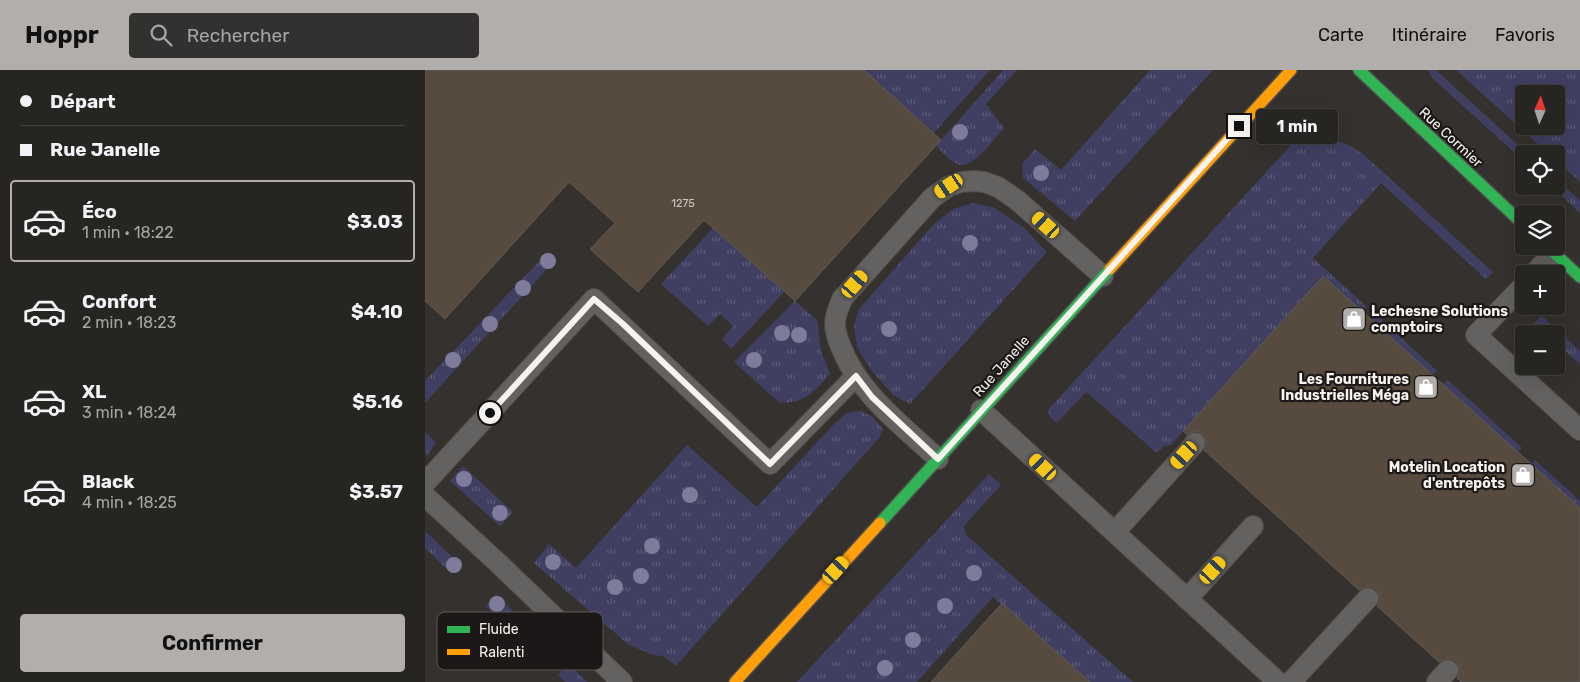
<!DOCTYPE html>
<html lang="fr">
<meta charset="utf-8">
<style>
:root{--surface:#272522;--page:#33312f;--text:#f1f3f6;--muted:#a4a5a5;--line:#434240;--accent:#b2aeab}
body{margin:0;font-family:Rubik,sans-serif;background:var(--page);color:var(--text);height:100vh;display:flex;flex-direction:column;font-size:19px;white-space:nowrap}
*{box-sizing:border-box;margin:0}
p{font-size:16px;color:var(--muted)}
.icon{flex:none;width:28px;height:28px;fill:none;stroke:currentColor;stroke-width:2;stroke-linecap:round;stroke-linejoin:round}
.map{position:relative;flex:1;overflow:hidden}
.drawer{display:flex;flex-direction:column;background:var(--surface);width:425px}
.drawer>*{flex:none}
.guide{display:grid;align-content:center;height:110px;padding:0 20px;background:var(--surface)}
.needle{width:32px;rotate:3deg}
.fabs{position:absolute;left:1090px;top:15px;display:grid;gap:10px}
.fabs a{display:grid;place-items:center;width:50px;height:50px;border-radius:5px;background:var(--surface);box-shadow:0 5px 20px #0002,0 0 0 1px var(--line);font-size:25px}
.end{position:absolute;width:22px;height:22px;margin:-11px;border:6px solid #f6f2ef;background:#111;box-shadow:0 0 0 2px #111}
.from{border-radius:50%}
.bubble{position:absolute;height:35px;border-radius:5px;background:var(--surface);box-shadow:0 5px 20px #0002,0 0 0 1px var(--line);font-size:16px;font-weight:700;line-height:35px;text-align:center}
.car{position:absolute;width:15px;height:30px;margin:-15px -8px;border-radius:6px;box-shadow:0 0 4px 1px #0007;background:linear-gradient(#f5c518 24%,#345 0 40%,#f5c518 0 76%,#345 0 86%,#f5c518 0)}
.guide b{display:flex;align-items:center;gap:18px;height:48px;font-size:19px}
.guide b+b{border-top:1px solid var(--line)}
.guide i{width:12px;height:12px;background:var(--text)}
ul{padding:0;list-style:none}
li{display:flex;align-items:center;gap:15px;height:82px;margin:0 10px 8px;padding:0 10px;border:2px solid transparent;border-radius:5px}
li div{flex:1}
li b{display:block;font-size:19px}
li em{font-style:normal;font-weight:700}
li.active{border-color:var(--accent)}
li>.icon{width:45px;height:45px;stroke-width:1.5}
.action{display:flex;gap:10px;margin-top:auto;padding:10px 20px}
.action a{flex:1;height:58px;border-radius:5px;background:var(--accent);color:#111;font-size:20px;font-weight:700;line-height:58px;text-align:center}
header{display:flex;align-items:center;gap:30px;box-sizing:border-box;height:70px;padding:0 25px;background:var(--accent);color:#111}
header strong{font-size:24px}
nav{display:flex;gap:28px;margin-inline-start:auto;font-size:18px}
.search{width:350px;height:45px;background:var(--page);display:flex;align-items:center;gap:12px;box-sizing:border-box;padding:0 18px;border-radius:5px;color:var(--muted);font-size:19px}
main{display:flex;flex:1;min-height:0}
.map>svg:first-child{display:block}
.grass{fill:url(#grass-tufts);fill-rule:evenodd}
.building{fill:#574b3f;stroke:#5d5b58}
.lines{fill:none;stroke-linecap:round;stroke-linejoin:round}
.lane-casing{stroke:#504c4a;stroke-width:22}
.fast-casing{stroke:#504c4a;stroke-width:14}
.slow-casing{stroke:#504c4a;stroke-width:14}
.lane{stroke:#646260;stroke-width:20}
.fast{stroke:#30b455;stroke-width:11}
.slow{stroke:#ff9f0a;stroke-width:11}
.tree{fill:#7e7c9a}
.route{stroke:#f6f2ef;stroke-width:6}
.labels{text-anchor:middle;stroke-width:4.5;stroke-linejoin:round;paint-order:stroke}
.number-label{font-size:11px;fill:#cec8c3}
.street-label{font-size:14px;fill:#f6f2ef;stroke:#1b1817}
.poi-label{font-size:14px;font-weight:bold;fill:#f6f2ef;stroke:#1b1817;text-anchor:end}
.key{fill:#1b1817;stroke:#5d5958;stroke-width:1}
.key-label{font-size:14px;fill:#f6f2ef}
</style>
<header>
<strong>Hoppr</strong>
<div class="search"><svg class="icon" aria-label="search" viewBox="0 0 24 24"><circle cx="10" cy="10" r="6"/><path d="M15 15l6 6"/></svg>Rechercher</div>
<nav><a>Carte</a><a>Itinéraire</a><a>Favoris</a></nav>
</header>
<main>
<section class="drawer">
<div class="guide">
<b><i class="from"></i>Départ</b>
<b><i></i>Rue Janelle</b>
</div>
<ul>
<li class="active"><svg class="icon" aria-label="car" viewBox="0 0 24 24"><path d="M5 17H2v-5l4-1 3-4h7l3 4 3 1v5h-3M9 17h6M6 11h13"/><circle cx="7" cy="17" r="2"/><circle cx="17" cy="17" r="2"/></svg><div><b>Éco</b><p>1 min · 18:22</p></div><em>$3.03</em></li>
<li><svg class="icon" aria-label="car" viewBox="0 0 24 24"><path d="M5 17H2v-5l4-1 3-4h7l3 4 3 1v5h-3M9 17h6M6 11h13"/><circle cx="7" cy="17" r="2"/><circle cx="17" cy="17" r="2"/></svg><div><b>Confort</b><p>2 min · 18:23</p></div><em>$4.10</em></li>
<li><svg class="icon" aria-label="car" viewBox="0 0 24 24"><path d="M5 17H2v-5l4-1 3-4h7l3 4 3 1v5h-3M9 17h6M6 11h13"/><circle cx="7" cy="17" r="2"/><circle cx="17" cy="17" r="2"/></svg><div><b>XL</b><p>3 min · 18:24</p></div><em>$5.16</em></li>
<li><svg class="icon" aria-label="car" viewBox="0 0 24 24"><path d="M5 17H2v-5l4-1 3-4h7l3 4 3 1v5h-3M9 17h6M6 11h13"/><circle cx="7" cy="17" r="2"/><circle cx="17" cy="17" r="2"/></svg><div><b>Black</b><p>4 min · 18:25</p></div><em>$3.57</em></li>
</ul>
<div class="action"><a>Confirmer</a></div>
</section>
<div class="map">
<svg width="1155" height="612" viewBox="0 0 1155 612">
<defs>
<pattern id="grass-tufts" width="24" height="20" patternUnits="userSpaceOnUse" patternTransform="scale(1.25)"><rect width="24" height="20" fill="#403f61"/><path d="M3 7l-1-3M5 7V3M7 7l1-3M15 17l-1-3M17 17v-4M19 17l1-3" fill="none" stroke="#5c5b78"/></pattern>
</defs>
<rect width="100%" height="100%" fill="#34312e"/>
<g class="grass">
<polygon points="439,0 565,0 509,63"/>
<path d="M578,0h14l-31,34 18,24c-9,10 -32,43 -47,36 -8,-3 -15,-13 -21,-18z"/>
<polygon points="725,0 788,0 650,151 598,108 597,94 610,79 636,100"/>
<polygon points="1003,0 1011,0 1103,84 1099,84 1099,91 1007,8"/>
<path d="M1031,0h124v112l-24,-22v-6h-7zM1099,24h32v32h-32z"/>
<path d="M885,65l2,8c25,-5 29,-3 51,11l130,118 -7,7 -105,-96 -68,75 54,49 -5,5 -39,-36 -152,169 -7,1 -7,7 -71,-61 -29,31 -5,-4 -5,-8 245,-267 9,-6z"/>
<polygon points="1131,109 1155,131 1155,143 1126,116 1131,116"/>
<polygon points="548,133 570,138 599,158 622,182 485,334 468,325 447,301 432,277 429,256 434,239 508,155 528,139"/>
<polygon points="288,158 359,222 306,279 297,269 308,256 295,244 283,256 236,214"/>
<polygon points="121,184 130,190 0,333 0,311"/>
<path d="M370,231l22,19 4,31 9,23c-16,18 -25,29 -50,29l-46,-41z"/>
<polygon points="951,245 1012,301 1007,305 946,250"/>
<polygon points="1117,246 1155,281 1155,294 1131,273 1131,264 1121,264 1109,253"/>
<polygon points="1023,310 1097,378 1093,382 1018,314"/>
<polygon points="436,341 448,347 458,359 454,368 251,596 238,586 228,585 204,575 109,493 124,474 151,498 262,375 332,437 409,354 422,343"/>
<polygon points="0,362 11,372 2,386 0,384"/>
<polygon points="1110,390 1155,431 1155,438 1106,394"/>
<polygon points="38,396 88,442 75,456 25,411"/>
<polygon points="564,404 576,415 539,456 541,465 708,612 665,612 568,527 492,612 372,612"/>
<polygon points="0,461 37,496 27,504 0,478"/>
<polygon points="71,524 113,566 103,577 61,536"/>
<polygon points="143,594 162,612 140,612 133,605"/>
</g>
<g class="building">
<polygon points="0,0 439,0 516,70 370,231 279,150 213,222 165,179 190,153 144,112 20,249 0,231"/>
<polygon points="898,206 1155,438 1155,612 1036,612 1032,608 1034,603 1034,597 1031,591 1025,588 1020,589 1014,592 952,536 954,531 954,525 951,519 945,516 940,517 934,520 779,380 782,375 781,370 778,365 772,361 767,362 762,365 758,361"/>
<polygon points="577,533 665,612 506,612"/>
</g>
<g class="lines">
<defs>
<g id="lane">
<polyline points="1109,204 1128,182"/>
<polyline points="1099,215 1051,265 1155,360"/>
<polyline points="556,340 853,612"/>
<path d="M513,389c-36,-34 -79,-65 -97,-112 -3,-7 -6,-15 -6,-23 0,-9 4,-17 7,-25l90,-101 17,-12 12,-4 14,-1 9,1 14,5 19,13 86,76"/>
<polyline points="0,413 169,229 345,394 431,306"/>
<polyline points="0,426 72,492 197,612"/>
<polyline points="690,462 770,373"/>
<polyline points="762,529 828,456"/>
<polyline points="866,612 943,528"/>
<polyline points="1012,612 1023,600"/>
</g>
<g id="fast">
<polyline points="934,0 1099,155"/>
<polyline points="1122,176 1155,207"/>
<polyline points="455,453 685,199"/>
</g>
<g id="slow">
<polyline points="685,199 866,0"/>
<polyline points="310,612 455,453"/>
</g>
</defs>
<use href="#lane" class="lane-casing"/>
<use href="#fast" class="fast-casing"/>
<use href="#slow" class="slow-casing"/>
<use href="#lane" class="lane"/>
<use href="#fast" class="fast"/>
<use href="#slow" class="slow"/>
</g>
<g class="tree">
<circle cx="535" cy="62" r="8"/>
<circle cx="616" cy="103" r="8"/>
<circle cx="545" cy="173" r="8"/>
<circle cx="123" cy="191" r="8"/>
<circle cx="98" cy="218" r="8"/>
<circle cx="65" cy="254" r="8"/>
<circle cx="464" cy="259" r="8"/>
<circle cx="357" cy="263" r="8"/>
<circle cx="374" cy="265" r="8"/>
<circle cx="28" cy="290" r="8"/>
<circle cx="329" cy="290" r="8"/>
<circle cx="39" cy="409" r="8"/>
<circle cx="265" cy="425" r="8"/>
<circle cx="75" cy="443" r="8"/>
<circle cx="227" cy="476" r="8"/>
<circle cx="128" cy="492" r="8"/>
<circle cx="29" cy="495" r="8"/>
<circle cx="549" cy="503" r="8"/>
<circle cx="216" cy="506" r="8"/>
<circle cx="190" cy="517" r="8"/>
<circle cx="72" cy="534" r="8"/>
<circle cx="520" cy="536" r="8"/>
<circle cx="488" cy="570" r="8"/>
<circle cx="460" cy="598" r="8"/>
</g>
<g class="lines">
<polyline class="route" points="65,343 169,229 198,254 345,394 431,306 447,327 513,389 814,56"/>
</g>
<defs>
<symbol id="shop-square" viewBox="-11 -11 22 22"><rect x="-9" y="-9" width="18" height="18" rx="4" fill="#b2aeab" stroke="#1b1817"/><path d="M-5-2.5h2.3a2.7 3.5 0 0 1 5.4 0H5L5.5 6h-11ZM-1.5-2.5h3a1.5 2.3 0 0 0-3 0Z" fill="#fff"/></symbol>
</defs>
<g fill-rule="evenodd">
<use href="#shop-square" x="915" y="235" width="28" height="28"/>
<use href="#shop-square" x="987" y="303" width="28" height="28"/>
<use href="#shop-square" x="1084" y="391" width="28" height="28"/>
</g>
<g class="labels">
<g class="number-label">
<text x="258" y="137">1275</text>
</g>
<g class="street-label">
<text transform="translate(1026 67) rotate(43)" y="5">Rue Cormier</text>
<text transform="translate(576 296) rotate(-48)" y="5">Rue Janelle</text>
</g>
<g class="poi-label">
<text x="946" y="246" text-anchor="start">Lechesne Solutions<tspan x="946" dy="16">comptoirs</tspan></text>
<text x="984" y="314">Les Fournitures<tspan x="984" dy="16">Industrielles Méga</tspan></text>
<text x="1080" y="402">Motelin Location<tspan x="1080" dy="16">d'entrepôts</tspan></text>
</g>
</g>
<rect x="12" y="542" width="166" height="58" rx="8" class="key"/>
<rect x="22" y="556" width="23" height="7" fill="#30b455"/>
<rect x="22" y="579" width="23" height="6" fill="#ff9f0a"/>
<g class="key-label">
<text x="54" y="564">Fluide</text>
<text x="54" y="587">Ralenti</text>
</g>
</svg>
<div class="fabs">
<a><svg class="needle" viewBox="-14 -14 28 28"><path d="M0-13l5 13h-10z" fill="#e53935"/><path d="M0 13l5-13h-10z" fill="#a4a5a5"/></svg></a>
<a><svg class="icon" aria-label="locate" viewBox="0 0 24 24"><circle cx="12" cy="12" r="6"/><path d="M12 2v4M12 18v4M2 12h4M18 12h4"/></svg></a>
<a><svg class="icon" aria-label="layers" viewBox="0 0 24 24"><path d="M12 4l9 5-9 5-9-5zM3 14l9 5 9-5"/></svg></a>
<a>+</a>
<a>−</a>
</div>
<i class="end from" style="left:65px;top:343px"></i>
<i class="end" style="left:814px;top:56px"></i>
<div class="bubble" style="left:831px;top:39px;width:82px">1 min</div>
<i class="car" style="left:524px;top:116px;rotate:236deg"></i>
<i class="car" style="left:621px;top:155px;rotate:312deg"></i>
<i class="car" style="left:430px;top:214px;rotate:41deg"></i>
<i class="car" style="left:759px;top:385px;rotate:222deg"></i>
<i class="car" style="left:618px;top:397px;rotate:313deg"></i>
<i class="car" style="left:411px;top:500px;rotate:42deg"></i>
<i class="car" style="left:788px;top:500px;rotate:42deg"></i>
</div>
</main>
